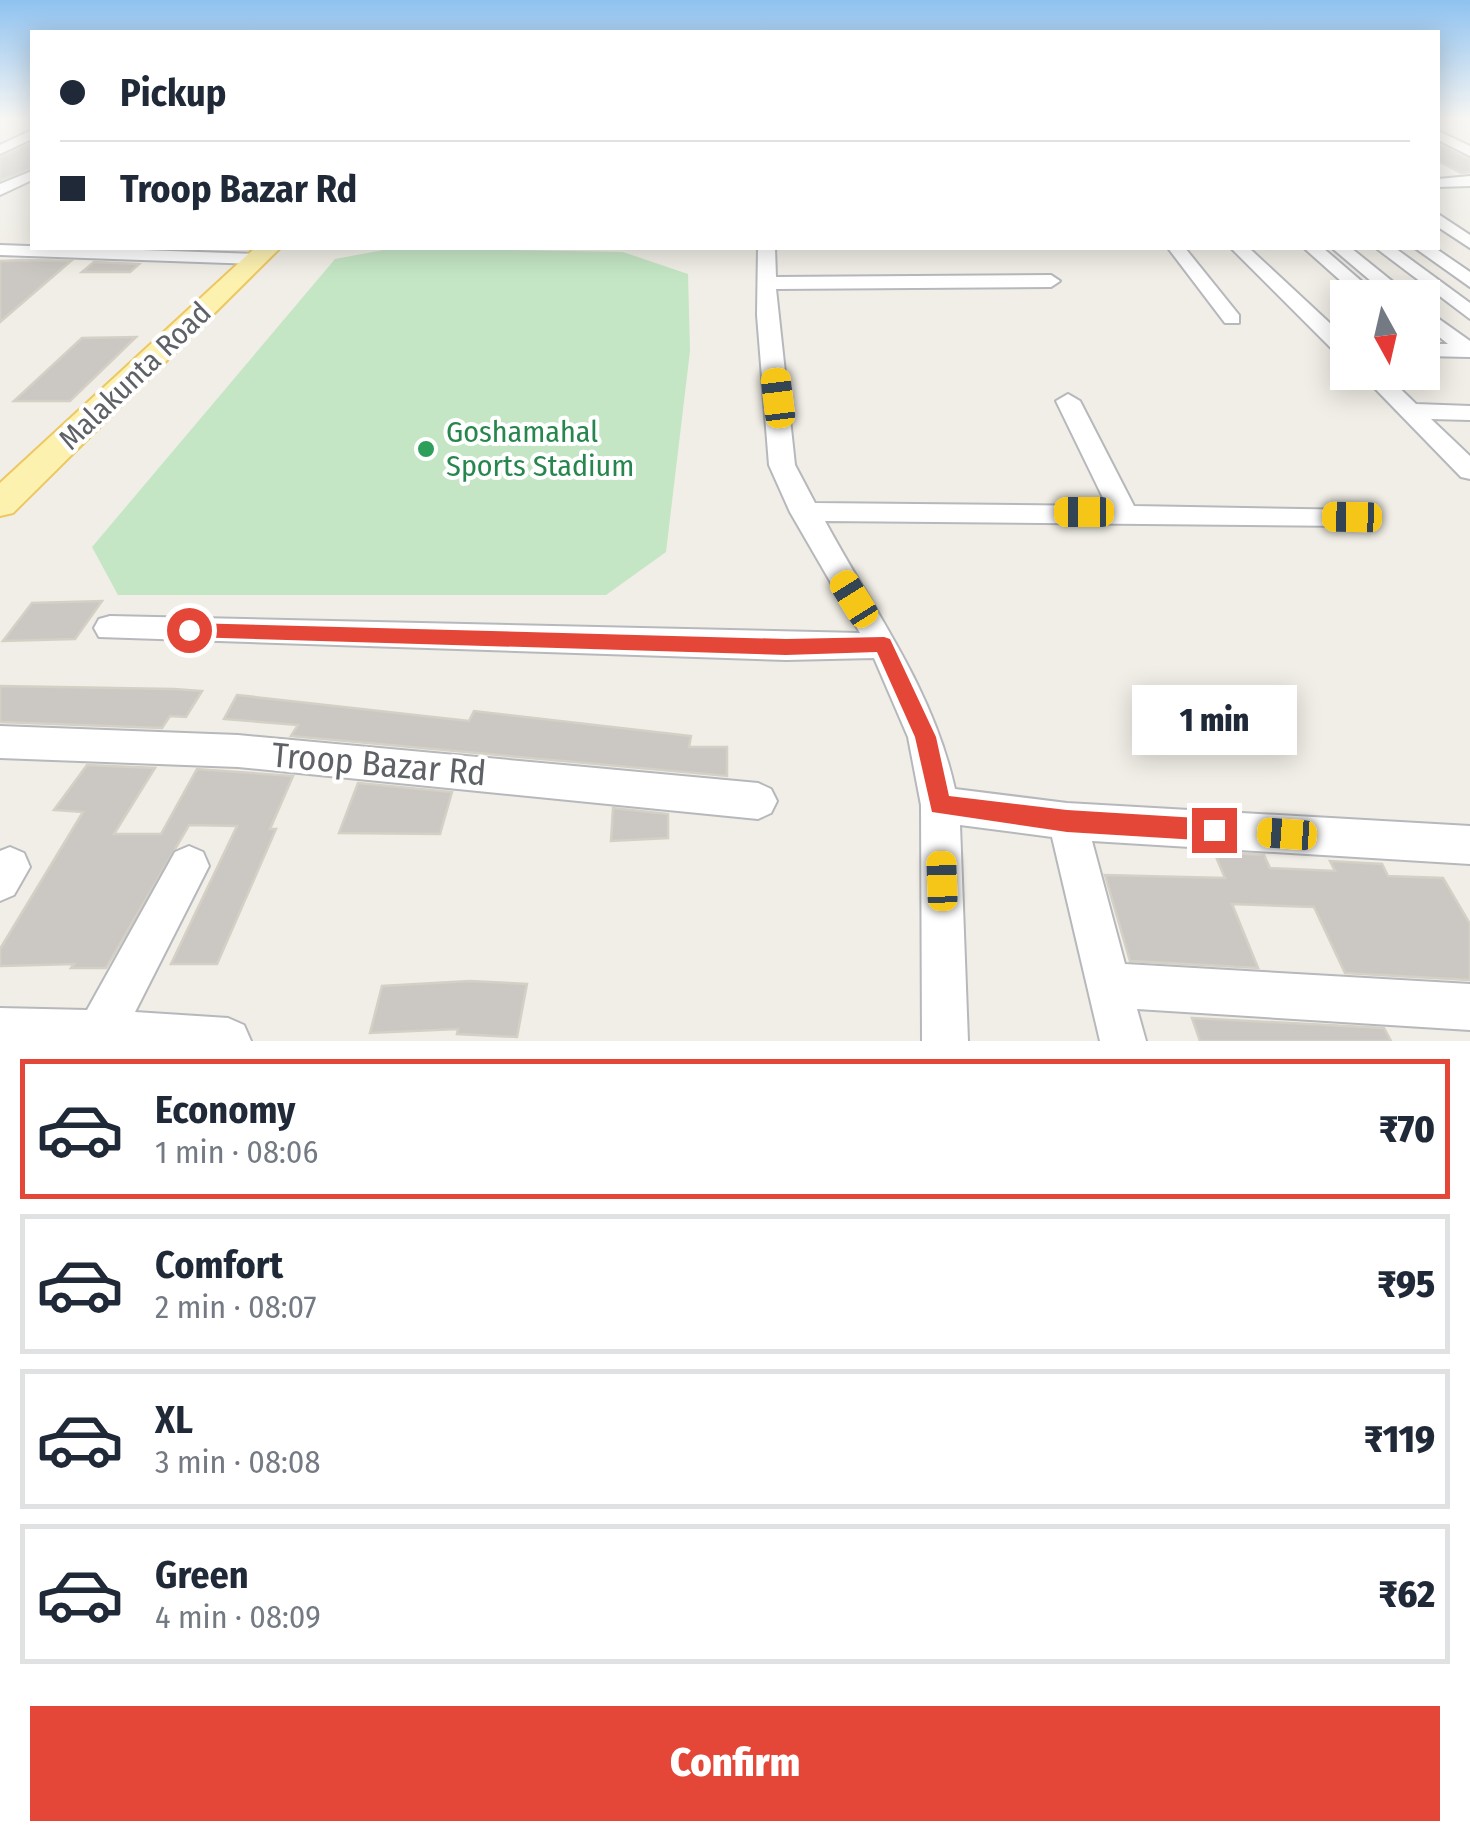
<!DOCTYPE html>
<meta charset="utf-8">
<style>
:root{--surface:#fff;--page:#f6f6f7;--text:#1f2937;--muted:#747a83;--line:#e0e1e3;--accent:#e44738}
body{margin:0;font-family:"Fira Sans Condensed",sans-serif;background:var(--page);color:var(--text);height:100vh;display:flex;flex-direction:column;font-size:38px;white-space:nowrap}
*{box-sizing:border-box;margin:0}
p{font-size:32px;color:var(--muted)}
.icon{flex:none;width:55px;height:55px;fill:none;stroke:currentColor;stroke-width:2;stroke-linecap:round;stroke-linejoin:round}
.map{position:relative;height:1041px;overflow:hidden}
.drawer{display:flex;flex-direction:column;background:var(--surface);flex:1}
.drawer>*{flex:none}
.hud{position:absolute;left:30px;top:30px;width:1410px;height:220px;border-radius:0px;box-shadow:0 5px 25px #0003;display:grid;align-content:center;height:220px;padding:0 30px;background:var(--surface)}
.needle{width:65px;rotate:172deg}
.tools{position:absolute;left:1330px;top:280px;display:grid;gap:20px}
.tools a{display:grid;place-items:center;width:110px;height:110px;border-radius:0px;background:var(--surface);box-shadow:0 5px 25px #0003;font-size:50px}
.end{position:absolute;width:45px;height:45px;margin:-22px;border:12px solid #e44738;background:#fff;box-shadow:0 0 0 5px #fff}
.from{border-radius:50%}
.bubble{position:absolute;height:70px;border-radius:0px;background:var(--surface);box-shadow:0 5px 25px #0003;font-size:32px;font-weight:800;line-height:70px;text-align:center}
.car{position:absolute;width:30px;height:60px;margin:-30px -15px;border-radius:12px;box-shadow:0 0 8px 2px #0007;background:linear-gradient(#f5c518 24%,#345 0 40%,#f5c518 0 76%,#345 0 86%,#f5c518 0)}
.hud b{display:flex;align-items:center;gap:35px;height:95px;font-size:38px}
.hud b+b{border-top:2px solid var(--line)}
.hud i{width:25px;height:25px;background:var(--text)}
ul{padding:18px 0 0;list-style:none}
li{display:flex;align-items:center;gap:30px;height:140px;margin:0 20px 15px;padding:0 10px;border:5px solid var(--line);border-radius:0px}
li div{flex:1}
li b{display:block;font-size:38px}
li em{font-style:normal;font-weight:800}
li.selected{border-color:var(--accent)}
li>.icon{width:90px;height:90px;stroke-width:1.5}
.primary-button{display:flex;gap:20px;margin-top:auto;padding:20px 30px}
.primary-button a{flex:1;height:115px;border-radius:0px;background:var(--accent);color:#fff;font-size:40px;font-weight:800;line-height:115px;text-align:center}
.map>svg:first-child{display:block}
.green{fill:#c4e6c4}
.building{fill:#cbc8c4;stroke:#d4d0c5;stroke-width:2.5}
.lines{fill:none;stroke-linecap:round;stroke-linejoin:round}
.minor-casing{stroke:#b7b8bc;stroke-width:4}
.major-casing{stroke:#edc862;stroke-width:4}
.minor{fill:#fff;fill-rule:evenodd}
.major{fill:#fdf1af;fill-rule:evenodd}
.route{fill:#e44738}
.leisure-dot{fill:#2e9e5b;stroke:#fff;stroke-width:4}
.labels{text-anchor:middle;stroke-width:8;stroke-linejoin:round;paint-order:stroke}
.street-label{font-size:30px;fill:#5e6166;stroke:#fff}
.leisure-label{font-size:30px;fill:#27864d;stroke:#fff;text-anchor:start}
.near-street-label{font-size:35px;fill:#5e6166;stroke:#fff}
</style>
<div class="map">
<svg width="1470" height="1041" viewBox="0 0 1470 1041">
<rect width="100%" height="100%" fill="#f0eee6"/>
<polygon class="green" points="394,248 623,252 688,274 690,351 666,552 606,595 118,595 92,547 335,259"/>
<g class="building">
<polygon points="32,143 32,168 0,180 0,158"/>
<polygon points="1438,144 1470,160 1470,172 1461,173 1438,161"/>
<polygon points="0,261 23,260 71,261 0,322"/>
<polygon points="94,262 139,264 130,272 82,272"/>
<polygon points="136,337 70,401 14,401 82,338"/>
<polygon points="102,601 75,639 3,641 32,603"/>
<polygon points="0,686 174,689 202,691 186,717 170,716 162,728 0,722"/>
<polygon points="237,695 469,721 474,711 691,736 689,747 727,747 727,776 291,736 298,725 224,719"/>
<polygon points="87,765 155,768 114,834 161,834 197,769 293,776 270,829 276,829 217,964 171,964 237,826 189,825 106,968 71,968 74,964 0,966 0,949 83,812 54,810"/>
<polygon points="358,783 452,792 440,834 339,833"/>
<polygon points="613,808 668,814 668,838 611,841"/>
<polygon points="1214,852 1264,855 1270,868 1335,871 1330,861 1382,864 1388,876 1443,878 1470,924 1470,980 1345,973 1314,907 1232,904 1258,968 1130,961 1105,875 1225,878"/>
<polygon points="470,981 527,984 517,1037 457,1034 458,1029 370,1033 382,986"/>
<polygon points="1192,1018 1384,1028 1391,1041 1200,1041"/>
</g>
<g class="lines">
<defs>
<g id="minor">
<polygon points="32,130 32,139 0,154 0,145"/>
<polygon points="1438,131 1470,146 1470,156 1438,140"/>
<polygon points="32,171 32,180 0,195 0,184"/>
<polygon points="1470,176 1470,186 1438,187 1438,179"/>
<polygon points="1438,214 1470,235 1470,248 1438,227"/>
<polygon points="0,245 257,254 266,259 257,264 0,255"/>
<path d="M758,248h17l1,29 275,-2 9,6 -9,6 -275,2 19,176 20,38 292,3 -51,-105 12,-7 12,7 54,105 228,4 4,7 -14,9 -527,-5c49,91 107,165 130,268l112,14 403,23v38l-378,-23 33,123 345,20v46l-333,-21 9,32h-46l-48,-204 -92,-12 8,216h-46l-1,-236 -13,-68 -34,-79 -88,2 -687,-23 -5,-9 5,-9 11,-3 750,17 -70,-121 -21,-47 -12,-150z"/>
<polygon points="1168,248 1185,248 1239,315 1239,323 1225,323"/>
<polygon points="1231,248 1249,248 1348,340 1348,358 1340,357"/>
<polygon points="1304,248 1323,248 1381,298 1360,298"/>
<polygon points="1332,248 1351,248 1413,298 1391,298"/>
<polygon points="1376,248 1395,248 1470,303 1470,319"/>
<polygon points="1415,248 1435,248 1470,272 1470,287"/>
<polygon points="1422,307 1470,341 1470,357 1422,356 1422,344 1448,344 1422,323"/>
<polygon points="1359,372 1383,372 1416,404 1470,406 1470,420 1431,419 1470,456 1470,479 1461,477"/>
<polygon points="0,726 238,735 758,783 771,789 777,801 771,813 758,819 238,767 0,758"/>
<polygon points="189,846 203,852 209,866 135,1012 228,1018 244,1025 251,1041 0,1041 0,1008 87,1010 175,852"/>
<polygon points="10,847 24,853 30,867 14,895 0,901 0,851"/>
</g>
<polygon id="major" points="255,248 280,248 13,513 0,516 0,483"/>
</defs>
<use href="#minor" class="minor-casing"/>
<use href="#major" class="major-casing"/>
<use href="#minor" class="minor"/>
<use href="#major" class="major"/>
</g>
<linearGradient id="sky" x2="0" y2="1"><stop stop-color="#8fc2f0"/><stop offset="0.45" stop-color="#f8f7f4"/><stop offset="1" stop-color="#f8f7f4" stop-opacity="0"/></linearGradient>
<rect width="1470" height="264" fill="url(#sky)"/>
<polygon class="route" points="189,623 786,639 884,637 890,639 936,737 949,796 1067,810 1214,819 1225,830 1214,841 1067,832 932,812 915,737 877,652 786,655 189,637 180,630"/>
<circle class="leisure-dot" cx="426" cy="449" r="10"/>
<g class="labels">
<g class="street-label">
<text transform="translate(135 376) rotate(-44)" y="10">Malakunta Road</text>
</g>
<g class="leisure-label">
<text x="446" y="442">Goshamahal<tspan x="446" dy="34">Sports Stadium</tspan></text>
</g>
<g class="near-street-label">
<text transform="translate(379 764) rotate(5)" y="12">Troop Bazar Rd</text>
</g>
</g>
</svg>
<div class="tools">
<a><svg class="needle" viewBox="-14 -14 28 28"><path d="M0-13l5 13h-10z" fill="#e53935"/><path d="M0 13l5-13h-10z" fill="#747a83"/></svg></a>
</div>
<i class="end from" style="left:189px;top:630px"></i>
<i class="end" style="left:1214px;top:830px"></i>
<div class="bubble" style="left:1132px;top:685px;width:165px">1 min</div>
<i class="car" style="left:778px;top:398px;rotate:353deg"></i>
<i class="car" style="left:1084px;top:512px;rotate:270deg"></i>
<i class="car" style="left:1352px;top:517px;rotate:271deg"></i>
<i class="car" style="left:854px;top:599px;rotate:328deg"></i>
<i class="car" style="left:1287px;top:834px;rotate:274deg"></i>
<i class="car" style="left:942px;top:881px;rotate:358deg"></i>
<div class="hud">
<b><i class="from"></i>Pickup</b>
<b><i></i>Troop Bazar Rd</b>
</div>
</div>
<section class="drawer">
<ul>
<li class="selected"><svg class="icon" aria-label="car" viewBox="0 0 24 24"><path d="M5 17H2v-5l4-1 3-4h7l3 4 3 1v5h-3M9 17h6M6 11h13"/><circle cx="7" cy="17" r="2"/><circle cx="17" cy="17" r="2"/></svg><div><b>Economy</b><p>1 min · 08:06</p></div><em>₹70</em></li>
<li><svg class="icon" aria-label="car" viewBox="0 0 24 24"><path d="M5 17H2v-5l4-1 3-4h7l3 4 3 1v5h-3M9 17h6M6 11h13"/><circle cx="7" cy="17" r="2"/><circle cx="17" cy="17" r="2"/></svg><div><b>Comfort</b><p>2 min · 08:07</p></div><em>₹95</em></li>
<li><svg class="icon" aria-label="car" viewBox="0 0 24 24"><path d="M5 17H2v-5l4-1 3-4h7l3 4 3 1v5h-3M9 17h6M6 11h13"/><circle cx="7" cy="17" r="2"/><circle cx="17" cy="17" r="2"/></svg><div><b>XL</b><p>3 min · 08:08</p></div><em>₹119</em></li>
<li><svg class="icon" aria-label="car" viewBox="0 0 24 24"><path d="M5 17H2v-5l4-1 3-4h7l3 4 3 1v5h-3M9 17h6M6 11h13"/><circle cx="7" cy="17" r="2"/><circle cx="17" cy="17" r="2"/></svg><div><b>Green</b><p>4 min · 08:09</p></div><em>₹62</em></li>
</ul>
<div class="primary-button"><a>Confirm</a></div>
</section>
